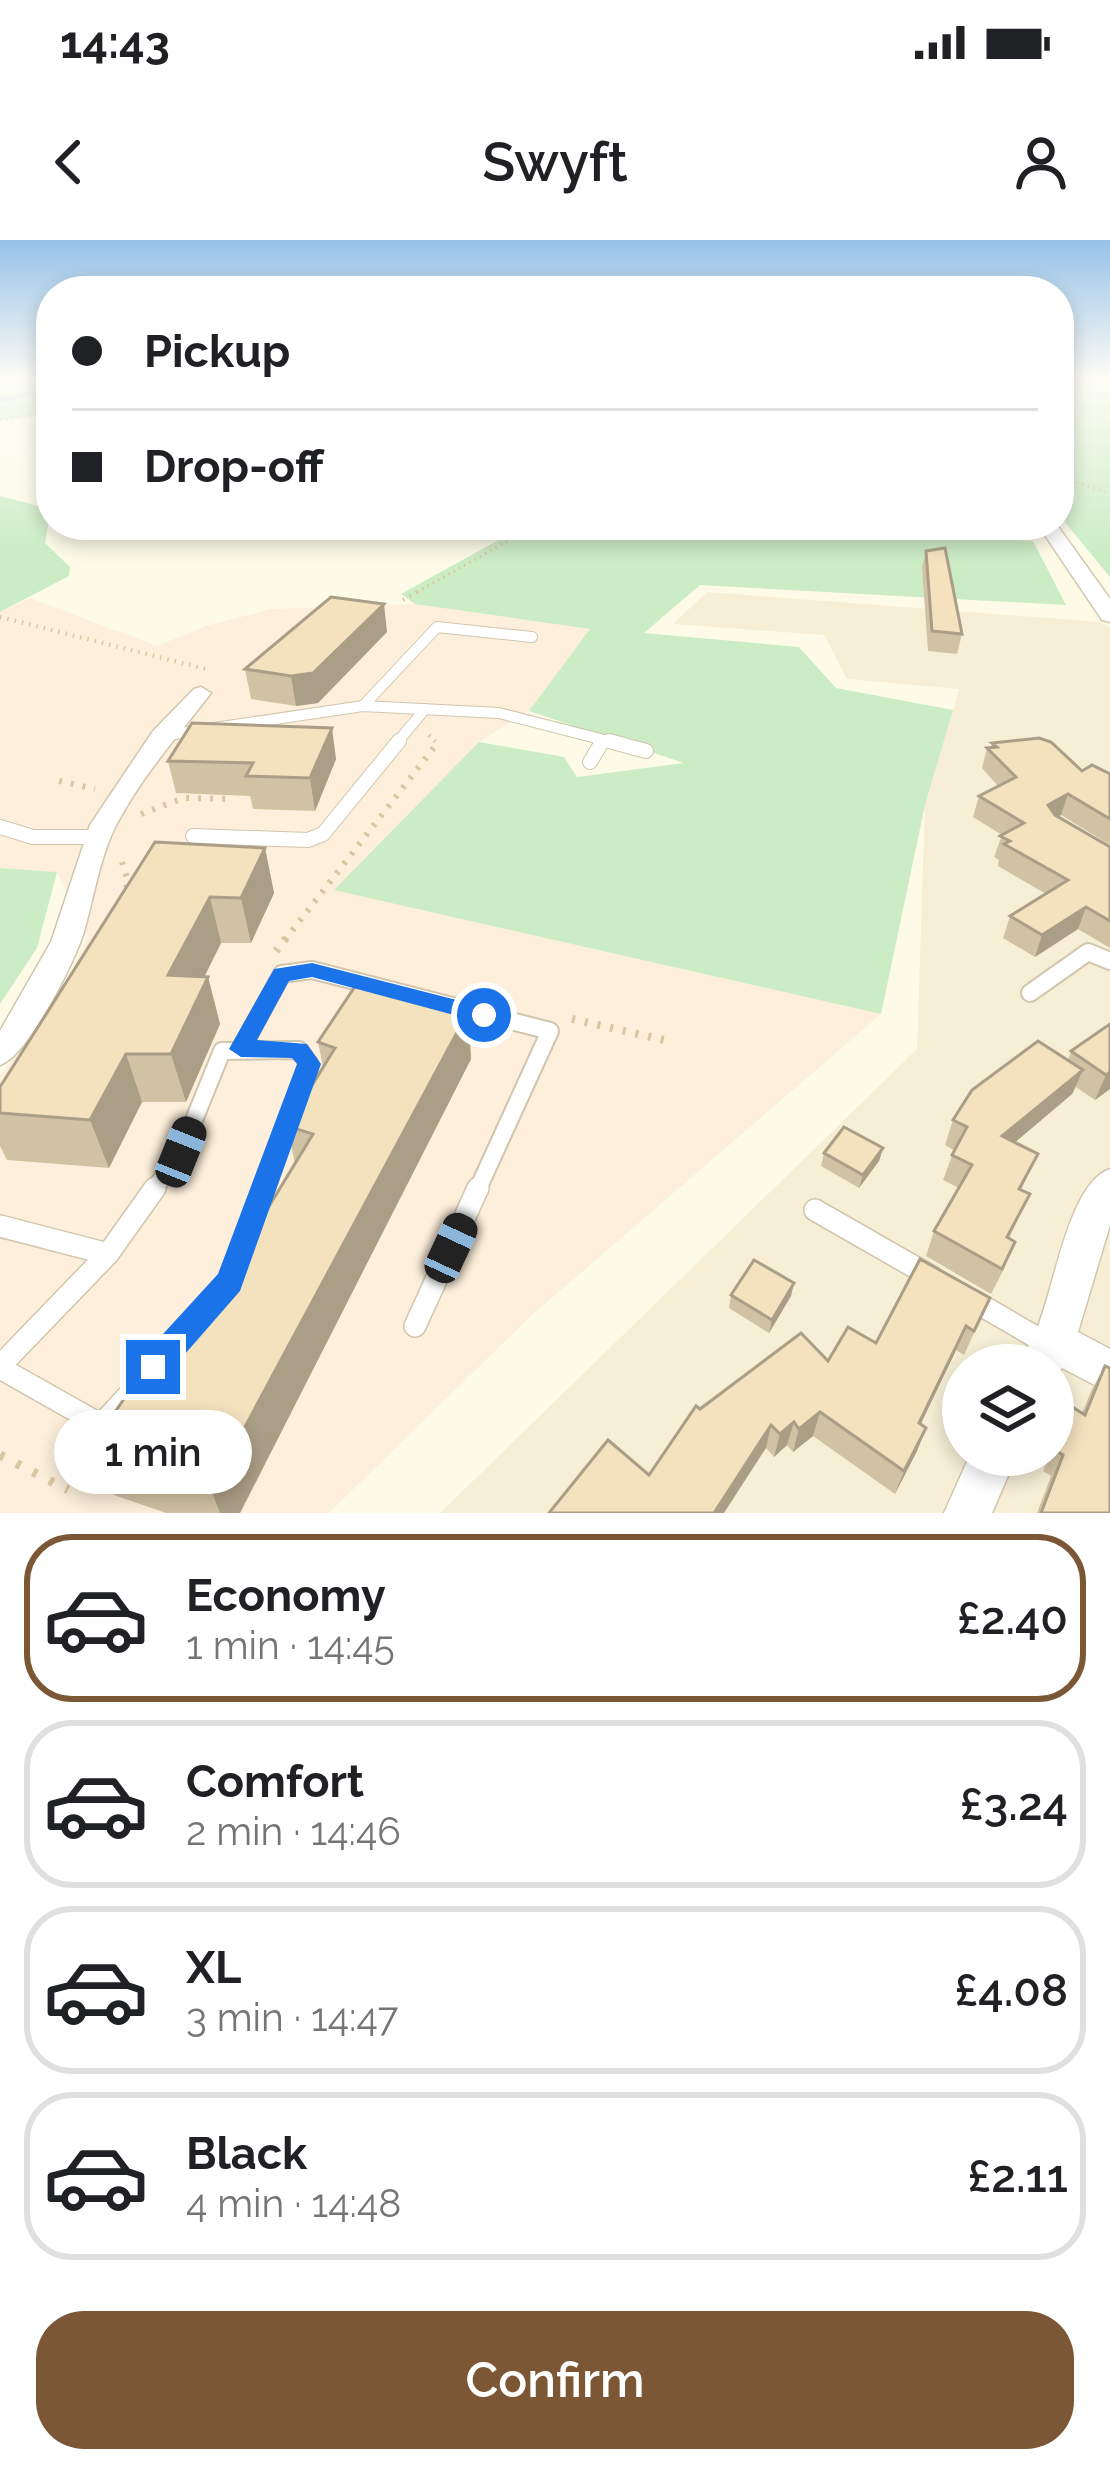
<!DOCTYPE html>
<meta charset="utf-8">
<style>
:root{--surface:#fff;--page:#f6f6f6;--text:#202124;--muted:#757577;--line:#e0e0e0;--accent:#7c5735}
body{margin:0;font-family:Raleway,sans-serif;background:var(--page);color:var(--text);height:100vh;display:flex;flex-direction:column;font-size:45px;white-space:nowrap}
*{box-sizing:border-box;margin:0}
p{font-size:39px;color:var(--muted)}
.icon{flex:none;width:66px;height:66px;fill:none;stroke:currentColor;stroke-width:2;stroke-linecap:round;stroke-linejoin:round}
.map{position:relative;height:1273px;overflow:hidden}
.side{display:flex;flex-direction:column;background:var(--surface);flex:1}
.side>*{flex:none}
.guide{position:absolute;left:36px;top:36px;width:1038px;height:264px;border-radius:48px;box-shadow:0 6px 18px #0003;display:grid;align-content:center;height:264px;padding:0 36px;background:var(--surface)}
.buttons{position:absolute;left:942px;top:1104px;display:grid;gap:24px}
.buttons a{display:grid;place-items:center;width:132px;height:132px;border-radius:50%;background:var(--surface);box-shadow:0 6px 18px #0003;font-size:60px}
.end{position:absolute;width:54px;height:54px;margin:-27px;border:15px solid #1a73e8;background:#fff;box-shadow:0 0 0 6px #fff}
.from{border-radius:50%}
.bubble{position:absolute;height:84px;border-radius:42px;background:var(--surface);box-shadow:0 6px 18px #0003;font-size:39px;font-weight:600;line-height:84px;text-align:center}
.car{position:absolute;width:36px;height:72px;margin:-36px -18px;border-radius:15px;box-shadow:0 0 9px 3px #0007;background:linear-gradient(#222 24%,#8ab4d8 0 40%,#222 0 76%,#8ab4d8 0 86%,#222 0)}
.guide b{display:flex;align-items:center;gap:42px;height:114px;font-size:45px}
.guide b+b{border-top:3px solid var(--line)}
.guide i{width:30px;height:30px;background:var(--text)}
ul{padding:21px 0 0;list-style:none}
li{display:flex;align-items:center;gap:36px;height:168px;margin:0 24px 18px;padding:0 12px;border:6px solid var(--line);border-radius:48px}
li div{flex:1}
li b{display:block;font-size:45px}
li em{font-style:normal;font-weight:600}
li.selected{border-color:var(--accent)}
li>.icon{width:108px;height:108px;stroke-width:1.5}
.action{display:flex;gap:24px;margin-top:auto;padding:24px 36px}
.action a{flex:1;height:138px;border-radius:48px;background:var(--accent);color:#fff;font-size:48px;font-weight:600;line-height:138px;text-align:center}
.status{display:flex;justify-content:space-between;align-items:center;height:84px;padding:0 60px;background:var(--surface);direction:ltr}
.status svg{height:33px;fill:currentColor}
header{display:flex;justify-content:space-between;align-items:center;height:156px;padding:0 36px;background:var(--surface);font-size:54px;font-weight:600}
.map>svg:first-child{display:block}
.residential{fill:#f6efd6;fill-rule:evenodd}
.commercial{fill:#feefdc}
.green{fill:#cbecc5}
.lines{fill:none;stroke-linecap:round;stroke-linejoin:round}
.stream{stroke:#a1c3db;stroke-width:4.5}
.service-far4-casing{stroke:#d1c6ad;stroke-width:8}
.service-far3-casing{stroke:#d1c6ad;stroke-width:12}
.service-far2-casing{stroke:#d1c6ad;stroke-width:16}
.service-far1-casing{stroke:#d1c6ad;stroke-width:20}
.service-casing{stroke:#d1c6ad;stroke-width:24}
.minor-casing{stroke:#d1c6ad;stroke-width:3}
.tertiary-casing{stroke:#d1c6ad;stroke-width:3}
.path-far4{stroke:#dac6a1;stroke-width:3;stroke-dasharray:1.5 4.5;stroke-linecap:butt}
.path-far3{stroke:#dac6a1;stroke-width:4.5;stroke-dasharray:1.5 6;stroke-linecap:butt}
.path-far2{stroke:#dac6a1;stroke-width:6;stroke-dasharray:3 9;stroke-linecap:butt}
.path-far1{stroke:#dac6a1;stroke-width:8;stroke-dasharray:3 10;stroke-linecap:butt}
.path{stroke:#dac6a1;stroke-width:9;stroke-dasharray:4.5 14;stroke-linecap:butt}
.service-far4{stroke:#fff;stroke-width:6}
.service-far3{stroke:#fff;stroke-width:10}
.service-far2{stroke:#fff;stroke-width:14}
.service-far1{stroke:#fff;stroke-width:16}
.service{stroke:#fff;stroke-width:21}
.minor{fill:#fff;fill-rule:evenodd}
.tertiary{fill:#fff;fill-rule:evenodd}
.wall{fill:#d2c2a4}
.shaded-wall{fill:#ab9e86}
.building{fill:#f4e2bf;stroke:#ab9e86;stroke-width:3}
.route{fill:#1a73e8}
</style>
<div class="status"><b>14:43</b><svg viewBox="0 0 49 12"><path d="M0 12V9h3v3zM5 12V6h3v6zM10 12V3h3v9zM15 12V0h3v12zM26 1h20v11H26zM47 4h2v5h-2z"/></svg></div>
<header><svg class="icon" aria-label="back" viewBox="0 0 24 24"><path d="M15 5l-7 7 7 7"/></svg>Swyft<svg class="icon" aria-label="person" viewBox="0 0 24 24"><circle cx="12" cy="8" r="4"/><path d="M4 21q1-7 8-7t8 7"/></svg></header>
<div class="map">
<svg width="1110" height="1273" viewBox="0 0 1110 1273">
<rect width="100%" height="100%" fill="#fdfbe8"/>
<g class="residential">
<polygon points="777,285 951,285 974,289 973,285 1024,285 1033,301"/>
<path d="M707,352l393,30 10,5v886h-670l477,-464 8,-244 34,-116 -112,-10 -23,-44 -151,-11zM963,1125h90v90h-90z"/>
</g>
<polygon class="commercial" points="30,358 157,406 206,386 271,369 415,364 591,389 529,471 479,502 335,650 881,774 532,1075 329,1273 0,1273 0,836 59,755 88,697 57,632 0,628 0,372"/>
<g class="green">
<polygon points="0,140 51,140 51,172 0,181"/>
<polygon points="1059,140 1110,140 1110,337 1059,275"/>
<polygon points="0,256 38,266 50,275 45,303 70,327 69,336 0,372"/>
<polygon points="526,285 751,285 1033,301 1066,365 700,345 644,393 799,407 836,448 953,470 925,565 881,774 334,650 479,502 564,517 577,537 684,523 529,471 590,389 415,364 401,354"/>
<polygon points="0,628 57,632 37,708 0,764"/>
</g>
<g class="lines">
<polyline class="stream" points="0,160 51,149"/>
<defs>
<polyline id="service-far4" points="1059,141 1065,140"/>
<g id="service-far3">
<polyline points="363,466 437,387 532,397"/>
<polyline points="161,496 363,466 499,473 620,504"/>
<polyline points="396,504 425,469"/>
</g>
<g id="service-far2">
<polyline points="609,501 646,511"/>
<polyline points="590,522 602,502"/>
<polyline points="0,587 33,597 97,597"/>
<polyline points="193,596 308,600 323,594 399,501"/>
</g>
<g id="service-far1">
<polyline points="1030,753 1088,712 1110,721"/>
<polyline points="241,809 282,734 312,730 550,791 477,951"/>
<polyline points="153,951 181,912 222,811 299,810 309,823 263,951"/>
</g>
<g id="service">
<polyline points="815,970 932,1037"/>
<polyline points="0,986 108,1014"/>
<polyline points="235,1028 264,948"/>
<polyline points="972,1060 1046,1103"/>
<polyline points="415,1086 478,948"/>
<polyline points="160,1120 221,1052"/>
<polyline points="0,1126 108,1014 155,948"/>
<polyline points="0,1128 101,1185 133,1150"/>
</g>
<g id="minor">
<path d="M201,447l10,6c-33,43 -65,78 -92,127 -19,33 -25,79 -36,115 -10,30 -55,121 -83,130v-34l51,-89 39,-117 63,-94 41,-42z"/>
<path d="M1110,929v56l-32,107 32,17v44l-48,-25 -9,13v-16h-35c6,-12 13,-22 18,-34 18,-40 32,-148 74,-162z"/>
<polygon points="970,1215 1017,1215 992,1273 944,1273"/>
</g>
<polygon id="tertiary" points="1038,285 1057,285 1110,359 1110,382 1102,380"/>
</defs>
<use href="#service-far4" class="service-far4-casing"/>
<use href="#service-far3" class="service-far3-casing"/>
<use href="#service-far2" class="service-far2-casing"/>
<use href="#service-far1" class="service-far1-casing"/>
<use href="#service" class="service-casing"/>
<use href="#minor" class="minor-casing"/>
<use href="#tertiary" class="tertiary-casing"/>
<g class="path-far4">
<polyline points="1080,153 1110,152"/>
<polyline points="0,180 51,172"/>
<polyline points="1059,237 1108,253"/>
<polyline points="417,352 536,285"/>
</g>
<g class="path-far3">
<polyline points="403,360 422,349"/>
<polyline points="0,377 206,429"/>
<polyline points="429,495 438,504"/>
</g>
<g class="path-far2">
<polyline points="59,541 95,549"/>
<polyline points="141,574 184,558 234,559"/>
<polyline points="122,622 128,641 124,656"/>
<polyline points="285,700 439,501"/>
</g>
<g class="path-far1">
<polyline points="276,711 287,697"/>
<polyline points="572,779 673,802"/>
</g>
<polyline class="path" points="0,1215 68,1250"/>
<use href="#service-far4" class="service-far4"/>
<use href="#service-far3" class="service-far3"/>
<use href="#service-far2" class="service-far2"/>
<use href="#service-far1" class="service-far1"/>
<use href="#service" class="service"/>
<use href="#minor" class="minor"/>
<use href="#tertiary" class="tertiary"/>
</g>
<g class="wall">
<polygon points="926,311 962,394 957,414 928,411 922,328"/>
<polygon points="387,392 318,463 296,466 251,459 245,429"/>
<polygon points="992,503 1082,531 1110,534 1110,605 1061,575 1058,577 1110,607 1110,708 1078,689 1035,717 1003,698 1010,676 1046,654 998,626 999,620 994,617 1002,595 973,577 979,556 998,546 982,528 987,508 991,508"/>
<polygon points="336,519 315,571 253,569 250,556 176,553 168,521"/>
<polygon points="265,608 274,653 251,703 221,703 204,737 208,737 220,784 186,862 142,862 109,928 7,920 0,906 0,847"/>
<polygon points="468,772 471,819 240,1273 166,1273 114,1255 89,1210 182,1109 295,924 287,886 323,827 318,802"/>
<polygon points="1110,784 1110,849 1095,860 1076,847 1072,854 1015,902 1038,914 1021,950 1030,954 1009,998 1005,1027 991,1054 926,1016 934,991 959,948 943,940 954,910 945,905 953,880 1068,820 1071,811"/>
<polygon points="883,908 879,921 859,948 821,926 824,913"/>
<polygon points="731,1055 791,1056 769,1093 729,1068"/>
<polygon points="990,1058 964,1115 956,1110 921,1184 917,1211 895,1254 813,1196 793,1212 787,1205 774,1217 766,1208 649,1235 700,1169"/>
<polygon points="1105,1126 1110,1273 1037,1273 1051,1236 1043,1231 1050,1215 1053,1215 1053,1208 1061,1190 1074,1168 1082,1173 1092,1149"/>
</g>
<g class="shaded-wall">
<polygon points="384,364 387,392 318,463 296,466 291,436"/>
<polygon points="332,488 336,519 315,571 310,538"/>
<polygon points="1068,554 1061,575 1042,586 1048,565"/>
<polygon points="265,608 274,653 251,703 241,658"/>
<polygon points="210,657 221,703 182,782 168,735"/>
<polygon points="1086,667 1078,689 1035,717 1042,695"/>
<polygon points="208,737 220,784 186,862 171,814"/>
<polygon points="468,772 471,819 240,1273 220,1273 211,1250"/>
<polygon points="126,814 142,862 109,928 90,880"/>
<polygon points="1083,830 1072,854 993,921 1002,896"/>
<polygon points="1110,832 1110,849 1095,860 1106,835"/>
<polygon points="883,908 879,921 859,948 863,935"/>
<polygon points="794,1043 791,1056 769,1093 772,1080"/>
<polygon points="966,1086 956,1110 910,1206 919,1183"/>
<polygon points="820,1172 813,1196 793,1212 799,1189"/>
<polygon points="794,1182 787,1205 774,1217 780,1194"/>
<polygon points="771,1185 766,1208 724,1273 714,1273"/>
<polygon points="926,1188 917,1211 895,1254 904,1231"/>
</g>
<g class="building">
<polygon points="945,308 962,394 932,391 926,311"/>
<polygon points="331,357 384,364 313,433 291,436 245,429"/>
<polygon points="192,483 332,488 310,538 246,536 253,523 168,521"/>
<polygon points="1039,498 1051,502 1082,531 1092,525 1110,534 1110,579 1068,554 1048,565 1055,575 1110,607 1110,681 1086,667 1042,695 1010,676 1068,640 1004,604 1010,601 1000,596 1024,583 979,556 1016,537 987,508 997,507 992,503"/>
<polygon points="155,602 265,608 241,658 210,657 168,735 208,737 171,814 126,814 90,880 0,873 0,847"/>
<polygon points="356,745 468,772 211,1250 89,1210 161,1105 182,1109 313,894 287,886 335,808 318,802"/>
<polygon points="1110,784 1110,832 1106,835 1071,811"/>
<polygon points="1038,801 1083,830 1002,896 1038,914 1019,949 1030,954 1007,997 1015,1002 1002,1029 934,991 972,925 952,915 967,887 953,880 972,850"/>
<polygon points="844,887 883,908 863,935 824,913"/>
<polygon points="920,1019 990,1058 974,1091 966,1086 919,1183 926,1188 904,1231 820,1172 799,1189 794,1182 780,1194 771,1185 714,1273 549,1273 608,1200 649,1235 696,1166 700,1169 801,1093 828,1121 848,1087 876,1103"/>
<polygon points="754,1020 794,1043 772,1080 731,1055"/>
<polygon points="1105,1126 1110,1128 1110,1273 1041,1273 1063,1215 1055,1210 1074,1168 1085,1175"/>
</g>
<linearGradient id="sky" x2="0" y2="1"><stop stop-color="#96c2e8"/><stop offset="0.44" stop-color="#fefdf5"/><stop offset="1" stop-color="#fefdf5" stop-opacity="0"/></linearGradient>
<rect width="1110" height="318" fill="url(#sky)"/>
<polygon class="route" points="312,723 484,767 496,775 484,783 312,737 289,741 257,800 307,804 321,824 240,1051 164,1138 153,1142 142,1138 137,1127 142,1117 218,1034 297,824 292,818 241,817 229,809 274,729"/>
</svg>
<div class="buttons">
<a><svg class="icon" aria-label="layers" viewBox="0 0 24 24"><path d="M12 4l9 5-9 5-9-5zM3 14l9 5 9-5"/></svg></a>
</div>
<i class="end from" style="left:484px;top:775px"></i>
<i class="end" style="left:153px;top:1127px"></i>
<div class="bubble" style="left:54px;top:1170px;width:198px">1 min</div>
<i class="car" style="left:181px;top:912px;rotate:22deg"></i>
<i class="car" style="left:451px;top:1008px;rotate:25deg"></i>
<div class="guide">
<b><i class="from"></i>Pickup</b>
<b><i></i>Drop-off</b>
</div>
</div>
<section class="side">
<ul>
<li class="selected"><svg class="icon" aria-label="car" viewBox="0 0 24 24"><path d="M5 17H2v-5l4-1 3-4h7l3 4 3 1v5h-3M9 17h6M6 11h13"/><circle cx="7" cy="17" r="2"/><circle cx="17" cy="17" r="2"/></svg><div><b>Economy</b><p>1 min · 14:45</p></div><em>£2.40</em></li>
<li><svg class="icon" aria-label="car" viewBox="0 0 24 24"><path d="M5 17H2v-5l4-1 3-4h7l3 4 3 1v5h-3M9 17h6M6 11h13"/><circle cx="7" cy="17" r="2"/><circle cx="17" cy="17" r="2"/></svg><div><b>Comfort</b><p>2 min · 14:46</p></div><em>£3.24</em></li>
<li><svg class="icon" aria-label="car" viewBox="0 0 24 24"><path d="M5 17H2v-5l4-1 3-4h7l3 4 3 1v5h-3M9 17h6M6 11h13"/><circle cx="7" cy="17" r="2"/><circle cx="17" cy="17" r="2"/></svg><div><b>XL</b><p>3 min · 14:47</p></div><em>£4.08</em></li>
<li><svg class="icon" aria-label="car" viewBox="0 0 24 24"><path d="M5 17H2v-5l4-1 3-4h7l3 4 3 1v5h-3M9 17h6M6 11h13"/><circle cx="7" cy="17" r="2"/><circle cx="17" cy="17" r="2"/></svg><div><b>Black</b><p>4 min · 14:48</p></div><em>£2.11</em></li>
</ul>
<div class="action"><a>Confirm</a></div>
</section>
